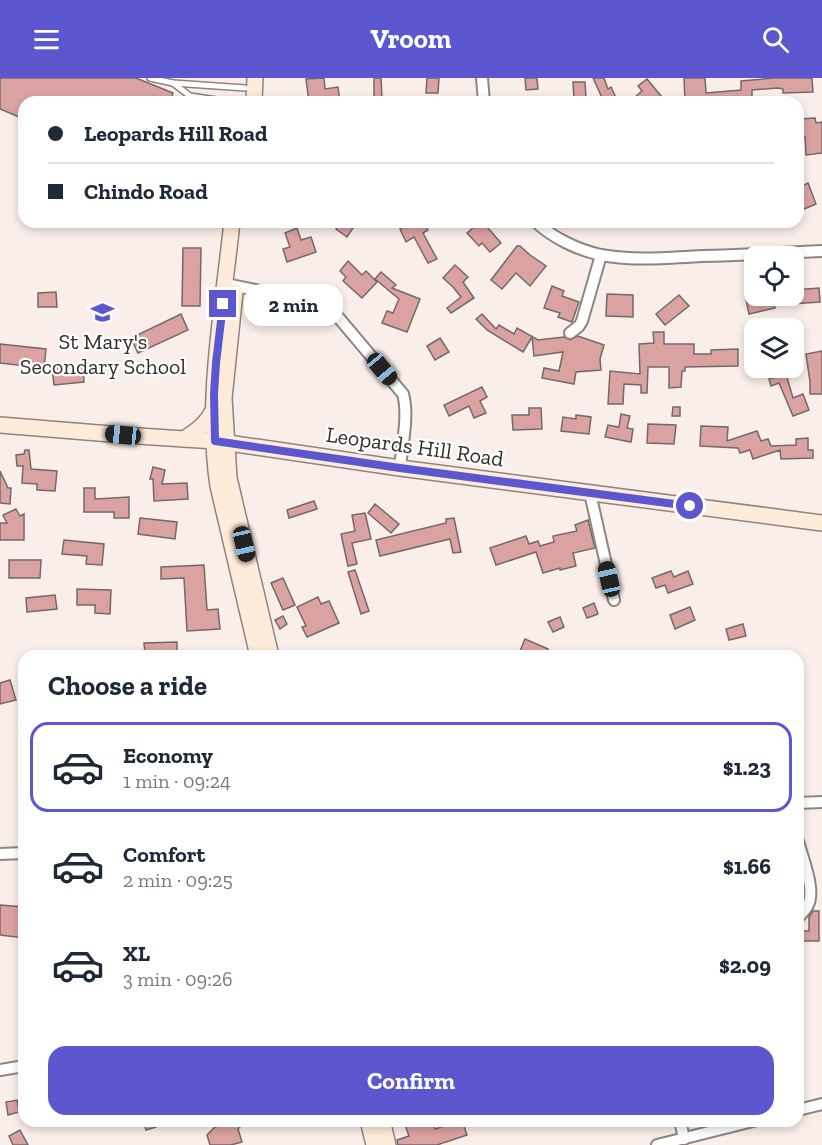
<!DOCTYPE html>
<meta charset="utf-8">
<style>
:root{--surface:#fff;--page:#f6f6f7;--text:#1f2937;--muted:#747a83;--line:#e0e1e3;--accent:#5d57cf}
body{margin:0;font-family:"Zilla Slab",serif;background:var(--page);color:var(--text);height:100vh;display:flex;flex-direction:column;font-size:22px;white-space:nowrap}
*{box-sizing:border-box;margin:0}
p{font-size:20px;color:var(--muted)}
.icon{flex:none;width:33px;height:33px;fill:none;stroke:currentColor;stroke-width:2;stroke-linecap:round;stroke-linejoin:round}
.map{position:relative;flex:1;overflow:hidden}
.sheet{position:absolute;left:18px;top:572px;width:786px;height:477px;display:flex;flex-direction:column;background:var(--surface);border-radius:18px;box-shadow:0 3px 9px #0003}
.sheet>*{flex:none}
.top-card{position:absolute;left:18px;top:18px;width:786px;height:132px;border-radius:18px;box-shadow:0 3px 9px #0003;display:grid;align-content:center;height:132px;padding:0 30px;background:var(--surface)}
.tools{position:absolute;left:744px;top:168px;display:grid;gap:12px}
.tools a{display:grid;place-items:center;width:60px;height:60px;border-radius:12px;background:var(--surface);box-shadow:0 3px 9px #0003;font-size:30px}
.end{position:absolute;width:27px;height:27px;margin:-14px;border:8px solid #5d57cf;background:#fff;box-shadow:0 0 0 3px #fff}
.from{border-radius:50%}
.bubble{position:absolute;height:42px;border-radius:18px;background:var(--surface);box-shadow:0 3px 9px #0003;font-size:20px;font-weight:800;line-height:42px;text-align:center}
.car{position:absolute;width:18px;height:36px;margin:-18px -9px;border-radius:8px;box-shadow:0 0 4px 2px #0007;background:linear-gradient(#222 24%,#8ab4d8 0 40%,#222 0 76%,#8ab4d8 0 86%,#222 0)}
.top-card b{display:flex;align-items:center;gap:21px;height:57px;font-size:22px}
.top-card b+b{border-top:2px solid var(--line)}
.top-card i{width:15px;height:15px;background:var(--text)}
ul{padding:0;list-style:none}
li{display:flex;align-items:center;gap:18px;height:90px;margin:0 12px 9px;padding:0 18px;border:3px solid transparent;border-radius:18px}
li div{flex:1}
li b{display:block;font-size:22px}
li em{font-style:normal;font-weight:800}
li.current{border-color:var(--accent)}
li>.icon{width:54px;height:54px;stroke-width:1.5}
h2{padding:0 30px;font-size:27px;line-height:72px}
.cta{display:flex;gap:12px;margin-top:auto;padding:12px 30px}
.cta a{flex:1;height:69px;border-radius:18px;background:var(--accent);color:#fff;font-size:24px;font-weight:800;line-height:69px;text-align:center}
header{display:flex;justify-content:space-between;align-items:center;height:78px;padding:0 30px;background:var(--accent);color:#fff;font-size:27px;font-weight:800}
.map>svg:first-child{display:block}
.building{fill:#dba2a2;stroke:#746969;stroke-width:1.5}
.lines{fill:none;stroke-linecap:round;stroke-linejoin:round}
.service-casing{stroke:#8e8480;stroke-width:8}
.minor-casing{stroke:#8e8480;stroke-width:14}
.secondary-casing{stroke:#8e8480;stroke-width:18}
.service{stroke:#fff;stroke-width:5}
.minor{stroke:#fff;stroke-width:10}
.secondary{stroke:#feecda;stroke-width:15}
.route{stroke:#5d57cf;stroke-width:8}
.labels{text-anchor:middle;stroke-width:4.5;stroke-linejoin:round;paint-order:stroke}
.poi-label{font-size:22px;fill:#322e2c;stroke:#fff}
.street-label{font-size:22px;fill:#322e2c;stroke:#fff}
</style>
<header><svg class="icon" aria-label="menu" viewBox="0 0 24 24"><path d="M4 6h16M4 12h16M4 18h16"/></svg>Vroom<svg class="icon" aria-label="search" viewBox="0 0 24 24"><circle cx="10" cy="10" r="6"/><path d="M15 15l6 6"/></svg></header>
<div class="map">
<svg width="822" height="1067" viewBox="0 0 822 1067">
<rect width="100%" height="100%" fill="#faeeea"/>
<g class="building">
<polygon points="0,0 136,0 173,15 170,24 24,24 24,41 0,31"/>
<polygon points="324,0 325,11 338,9 340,24 309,24 306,1"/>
<polygon points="374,0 381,0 382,20 374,20"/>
<polygon points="427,0 439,0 438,15 426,15"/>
<polygon points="525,0 537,0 538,11 526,12"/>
<polygon points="593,0 604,0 608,11 611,9 618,24 604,24"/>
<polygon points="684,0 705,0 706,15 741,12 741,3 774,0 812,0 813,14 783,15 783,11 778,10 752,12 752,22 728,24 685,24"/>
<polygon points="647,1 661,18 654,24 639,24 635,19 642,13 638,8"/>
<polygon points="573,4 585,4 586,21 574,21"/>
<polygon points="815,40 816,45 822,44 822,75 806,77 805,59 801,59 799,41"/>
<polygon points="808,105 816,126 804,131 801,124 798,125 798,113 801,112 800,109"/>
<polygon points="341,144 357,144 347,159 336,151"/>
<polygon points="412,144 416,149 424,145 428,152 423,155 437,181 428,185 414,159 406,164 400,151"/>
<polygon points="480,144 495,144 488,150 501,165 490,174 482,165 479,168 467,155"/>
<polygon points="297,150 301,162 311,159 316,174 287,184 283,171 290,169 285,155"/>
<polygon points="517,168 520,168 530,177 546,188 530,208 516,195 502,211 491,202"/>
<polygon points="183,170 201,170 200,228 182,228"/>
<polygon points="348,183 362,197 366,193 377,204 362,220 343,203 346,199 340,193"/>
<polygon points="455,187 468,199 463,204 474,220 451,235 447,230 461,219 453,209 443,200"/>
<polygon points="381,194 396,207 392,210 420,221 407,254 382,245 387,233 393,235 399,221 375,201"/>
<polygon points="552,208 564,213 562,218 579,224 572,244 558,239 560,235 544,230"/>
<polygon points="819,210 820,224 790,226 790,218 794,218 794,212"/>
<polygon points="56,214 57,229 38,229 38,215"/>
<polygon points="754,215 754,218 772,218 775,230 749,236 745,217"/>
<polygon points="607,216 633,217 633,239 606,238"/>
<polygon points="679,217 689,228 665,247 656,236"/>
<polygon points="181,236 188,252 138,275 131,260"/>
<polygon points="482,236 496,251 499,247 514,256 517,250 538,262 564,259 570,262 578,258 604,267 600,281 601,292 576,294 574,306 542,300 544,290 559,293 563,274 534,278 532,259 523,274 487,252 476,241"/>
<polygon points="653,254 664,254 664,266 694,266 694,276 711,276 711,272 738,271 738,288 685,289 685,293 682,293 681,309 669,310 669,289 648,289 647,315 641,315 641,307 624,306 623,326 608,326 610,293 640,296 639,266 654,265"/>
<polygon points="440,260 449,274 435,282 427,268"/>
<polygon points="0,266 46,271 44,290 0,285"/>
<polygon points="822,273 822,316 810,316 810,304 806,276"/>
<polygon points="83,287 84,304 54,307 52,290"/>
<polygon points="786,296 793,320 803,316 809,332 793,338 779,305 771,308 769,301"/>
<polygon points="482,309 487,319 480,323 486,335 474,340 469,328 449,338 444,327"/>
<polygon points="673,329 680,329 680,338 672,338"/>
<polygon points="529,330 541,330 542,351 513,352 512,337 529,337"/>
<polygon points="621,336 630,338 627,350 633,351 631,364 605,359 608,347 619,349"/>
<polygon points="576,337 591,339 589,356 561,353 563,339 576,341"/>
<polygon points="648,346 676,347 674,366 647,365"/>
<polygon points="701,348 728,349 727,363 757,353 761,363 768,361 771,368 796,367 796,361 808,360 808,372 813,372 813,380 781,381 780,372 753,381 750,372 740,375 738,370 700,368"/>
<polygon points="25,372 29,372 31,391 57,393 55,413 37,412 37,406 22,405 23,388 17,388 16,377 24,376"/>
<polygon points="153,389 165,392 162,406 187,405 188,421 154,423 153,401 150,401"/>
<polygon points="0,393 8,410 11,410 10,426 0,425"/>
<polygon points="84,410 95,410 95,421 129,419 129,440 114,440 114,434 84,434"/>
<polygon points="314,423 317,431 289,440 287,432"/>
<polygon points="375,426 399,446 391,455 368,435"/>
<polygon points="16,431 20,438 24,436 24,462 0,462 0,445 7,445 3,437"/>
<polygon points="365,435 371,461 352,465 357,486 348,488 341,456 355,453 352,437"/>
<polygon points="140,440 177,444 175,461 138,456"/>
<polygon points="454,440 461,474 453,475 450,461 380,478 376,462 446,445 446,441"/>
<polygon points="588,442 595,470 573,475 576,488 560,492 560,490 543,495 536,474 496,487 490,470 526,458 529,466 538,463 540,468 554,464 553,458 577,453 575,447"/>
<polygon points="64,462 104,466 102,487 86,486 87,478 62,476"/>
<polygon points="9,482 41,482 40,500 9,500"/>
<polygon points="204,487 207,532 218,531 220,551 187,553 184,500 161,501 161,489"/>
<polygon points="355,492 369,533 361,536 348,494"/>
<polygon points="671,493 674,499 688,493 693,506 668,515 665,507 656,510 652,500"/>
<polygon points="283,500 295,527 283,532 271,505"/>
<polygon points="77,511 111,512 110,536 95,535 95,527 77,527"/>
<polygon points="55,517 57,531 27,534 26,520"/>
<polygon points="318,519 321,526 329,523 339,545 307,559 302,549 306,548 297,529"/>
<polygon points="594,525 598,536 587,540 583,530"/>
<polygon points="690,529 695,542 675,551 670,537"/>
<polygon points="283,538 287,546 280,551 275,542"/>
<polygon points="560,539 564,549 553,554 548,544"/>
<polygon points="743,546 746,558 729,562 726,551"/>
<polygon points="525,561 548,571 546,578 518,578"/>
<polygon points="177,564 177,574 145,576 144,565"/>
<polygon points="10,602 16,622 0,626 0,605"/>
<polygon points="0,827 24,829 24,860 0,857"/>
<polygon points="813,833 819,833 819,863 798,863 798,853 809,853 809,839"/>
<polygon points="17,1022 19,1034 8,1037 6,1024"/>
<polygon points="143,1042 153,1042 156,1049 146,1052"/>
<polygon points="225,1042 247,1042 238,1051 242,1064 231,1067 210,1067 207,1057 215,1049 219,1048"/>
<polygon points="417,1042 432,1042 435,1051 462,1042 467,1057 437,1067 398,1067 397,1062 409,1058 405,1047"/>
<polygon points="20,1052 28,1067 13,1067 9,1058"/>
</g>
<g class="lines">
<defs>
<g id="service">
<polyline points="150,0 173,5 245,10"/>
<polyline points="173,5 190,18 230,24"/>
</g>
<g id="minor">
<polyline points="482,0 484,24"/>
<path d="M536,144c17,16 42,28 65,33 33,6 68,3 101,1 40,-1 80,-3 120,-5"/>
<path d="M226,206l88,18 10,3 9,6 70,83c6,21 -1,51 -3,74"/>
<polyline points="570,255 579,248 582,243 601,177"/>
<polyline points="590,415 614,522"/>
<polyline points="798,725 822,724"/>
<path d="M798,763c4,16 18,49 10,64 -2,4 -6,8 -9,12"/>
<polyline points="0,776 24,775"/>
<polyline points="0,992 24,988"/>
<polyline points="798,1032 822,1026"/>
<polyline points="680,1042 684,1061"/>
<polyline points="657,1067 757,1042"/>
</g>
<g id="secondary">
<polyline points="254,24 255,0"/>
<path d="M232,144c-9,86 -27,179 -14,264l40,170"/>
<polyline points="235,214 224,320 229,400 271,578"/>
<polyline points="0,347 123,357 215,363 400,390 822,445"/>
<path d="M184,361c14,-9 22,-15 30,-30"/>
<polyline points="368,1042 374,1067"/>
<polyline points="382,1042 388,1067"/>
</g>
</defs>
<use href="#service" class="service-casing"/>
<use href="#minor" class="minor-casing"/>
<use href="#secondary" class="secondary-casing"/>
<use href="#service" class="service"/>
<use href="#minor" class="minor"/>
<use href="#secondary" class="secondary"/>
</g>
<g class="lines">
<polyline class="route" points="223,226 216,285 214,316 215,363 400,390 690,428"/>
</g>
<defs>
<symbol id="school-bare" viewBox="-9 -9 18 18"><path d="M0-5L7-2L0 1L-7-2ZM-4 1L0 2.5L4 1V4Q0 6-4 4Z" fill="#5d57cf" stroke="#fff" stroke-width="2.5" paint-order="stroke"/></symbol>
</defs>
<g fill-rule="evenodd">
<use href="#school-bare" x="86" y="218" width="33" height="33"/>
</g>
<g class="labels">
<g class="poi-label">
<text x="103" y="271">St Mary's<tspan x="103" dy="25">Secondary School</tspan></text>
</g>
<g class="street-label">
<text transform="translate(415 368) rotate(8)" y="8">Leopards Hill Road</text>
</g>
</g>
</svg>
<div class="tools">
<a><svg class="icon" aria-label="locate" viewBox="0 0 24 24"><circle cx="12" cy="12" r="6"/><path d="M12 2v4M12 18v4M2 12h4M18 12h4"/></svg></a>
<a><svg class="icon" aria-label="layers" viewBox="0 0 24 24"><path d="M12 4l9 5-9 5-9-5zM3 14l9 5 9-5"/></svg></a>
</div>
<i class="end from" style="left:690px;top:428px"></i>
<i class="end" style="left:223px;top:226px"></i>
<div class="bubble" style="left:244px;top:206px;width:99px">2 min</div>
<i class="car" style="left:382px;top:291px;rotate:140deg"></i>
<i class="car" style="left:123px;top:357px;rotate:276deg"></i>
<i class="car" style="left:244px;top:466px;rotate:167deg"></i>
<i class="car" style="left:609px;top:501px;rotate:347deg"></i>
<div class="top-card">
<b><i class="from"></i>Leopards Hill Road</b>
<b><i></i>Chindo Road</b>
</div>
<section class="sheet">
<h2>Choose a ride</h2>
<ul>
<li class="current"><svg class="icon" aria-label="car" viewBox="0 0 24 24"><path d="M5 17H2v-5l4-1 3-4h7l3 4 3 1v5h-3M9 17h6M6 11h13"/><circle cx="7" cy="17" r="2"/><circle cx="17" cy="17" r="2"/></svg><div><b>Economy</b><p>1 min · 09:24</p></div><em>$1.23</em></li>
<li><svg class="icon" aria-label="car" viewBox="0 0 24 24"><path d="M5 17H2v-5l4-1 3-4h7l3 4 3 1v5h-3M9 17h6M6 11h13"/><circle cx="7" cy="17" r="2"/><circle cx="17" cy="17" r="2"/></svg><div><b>Comfort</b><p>2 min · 09:25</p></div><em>$1.66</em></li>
<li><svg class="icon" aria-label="car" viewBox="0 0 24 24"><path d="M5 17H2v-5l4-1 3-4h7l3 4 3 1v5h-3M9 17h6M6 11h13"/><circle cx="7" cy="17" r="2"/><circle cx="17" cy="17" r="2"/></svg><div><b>XL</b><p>3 min · 09:26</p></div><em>$2.09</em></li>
</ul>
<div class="cta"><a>Confirm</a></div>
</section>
</div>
